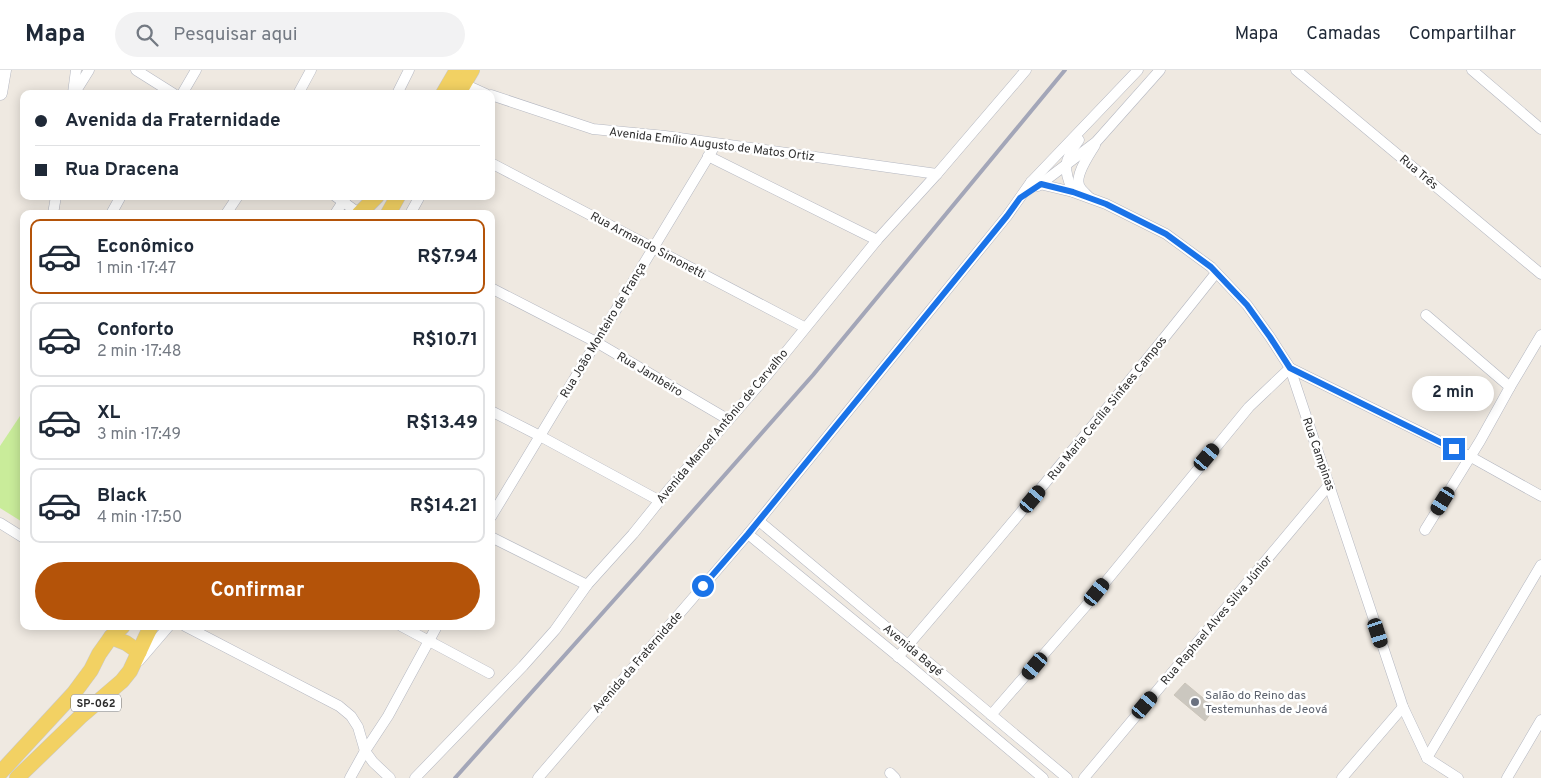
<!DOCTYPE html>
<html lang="pt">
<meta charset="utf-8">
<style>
:root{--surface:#fff;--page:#f2f2f3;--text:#1f2937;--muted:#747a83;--line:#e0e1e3;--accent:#b45309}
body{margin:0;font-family:Overpass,sans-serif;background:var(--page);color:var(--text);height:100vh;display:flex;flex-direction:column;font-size:19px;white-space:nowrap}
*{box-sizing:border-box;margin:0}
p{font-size:16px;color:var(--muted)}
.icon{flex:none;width:28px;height:28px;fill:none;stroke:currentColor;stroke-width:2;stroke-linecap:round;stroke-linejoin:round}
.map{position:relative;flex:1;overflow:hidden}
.details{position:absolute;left:20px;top:140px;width:475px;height:420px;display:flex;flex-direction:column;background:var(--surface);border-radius:10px;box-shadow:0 2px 12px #0003}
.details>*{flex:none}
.guide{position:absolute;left:20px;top:20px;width:475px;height:110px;border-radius:10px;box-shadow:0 2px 12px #0003;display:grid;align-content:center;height:110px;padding:0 15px;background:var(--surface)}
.end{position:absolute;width:22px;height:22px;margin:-11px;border:6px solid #1a73e8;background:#fff;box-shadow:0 0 0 2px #fff}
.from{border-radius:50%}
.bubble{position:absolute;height:35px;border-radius:18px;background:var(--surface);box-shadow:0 2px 12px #0003;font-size:16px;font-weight:700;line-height:35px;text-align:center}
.car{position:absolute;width:15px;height:30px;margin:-15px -8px;border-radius:6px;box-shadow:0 0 4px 1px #0007;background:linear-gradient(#222 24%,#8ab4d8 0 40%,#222 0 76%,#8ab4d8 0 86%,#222 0)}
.guide b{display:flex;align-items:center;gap:18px;height:48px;font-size:19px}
.guide b+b{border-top:1px solid var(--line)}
.guide i{width:12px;height:12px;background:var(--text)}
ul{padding:9px 0 0;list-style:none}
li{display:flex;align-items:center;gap:15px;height:75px;margin:0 10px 8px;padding:0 5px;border:2px solid var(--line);border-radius:10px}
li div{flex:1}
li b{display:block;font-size:19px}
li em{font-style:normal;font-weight:700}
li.active{border-color:var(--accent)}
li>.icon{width:45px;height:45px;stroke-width:1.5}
.primary-button{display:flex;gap:10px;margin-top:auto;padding:10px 15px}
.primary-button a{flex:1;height:58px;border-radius:30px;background:var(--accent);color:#fff;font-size:20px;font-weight:700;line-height:58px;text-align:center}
header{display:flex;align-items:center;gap:30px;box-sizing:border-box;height:70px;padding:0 25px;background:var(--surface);border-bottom:1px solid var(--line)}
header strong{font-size:24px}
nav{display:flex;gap:28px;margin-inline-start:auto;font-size:18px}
.search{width:350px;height:45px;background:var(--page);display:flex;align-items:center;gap:12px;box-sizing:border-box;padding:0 18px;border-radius:28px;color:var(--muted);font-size:19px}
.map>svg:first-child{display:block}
.pitch{fill:#c9ec9a}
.building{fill:#cbc7bf;stroke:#cbc5ba}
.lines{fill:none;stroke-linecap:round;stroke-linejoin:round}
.street-casing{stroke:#b4b7c1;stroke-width:11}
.secondary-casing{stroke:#b4b7c1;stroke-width:15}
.primary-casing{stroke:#c9c9c9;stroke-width:16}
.street{stroke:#fff;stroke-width:10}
.secondary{stroke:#fff;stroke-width:14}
.primary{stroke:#f2d163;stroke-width:15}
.rail{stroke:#a3a6b8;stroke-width:4}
.route{stroke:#1a73e8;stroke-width:6}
.worship-dot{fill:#6b7280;stroke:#fff;stroke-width:2}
.labels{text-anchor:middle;stroke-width:5;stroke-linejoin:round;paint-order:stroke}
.shield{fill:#fff;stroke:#6d6d6d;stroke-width:1}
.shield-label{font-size:11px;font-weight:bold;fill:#2e2e2e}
.street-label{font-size:12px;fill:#2e2e2e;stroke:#fff}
.worship-label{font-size:12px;fill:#5b616d;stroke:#fff;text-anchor:start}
</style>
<header>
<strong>Mapa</strong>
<div class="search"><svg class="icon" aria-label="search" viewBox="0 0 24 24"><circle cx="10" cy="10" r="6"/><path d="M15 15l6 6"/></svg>Pesquisar aqui</div>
<nav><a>Mapa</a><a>Camadas</a><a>Compartilhar</a></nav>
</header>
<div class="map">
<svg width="1541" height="708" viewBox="0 0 1541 708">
<rect width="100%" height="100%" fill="#efe9e1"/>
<polygon class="pitch" points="24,340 24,453 0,438 0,376"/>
<polygon class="building" points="1185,613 1215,638 1205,651 1174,625"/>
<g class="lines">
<defs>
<g id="street">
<polyline points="136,0 174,24"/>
<polyline points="1296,0 1541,204"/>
<polyline points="1472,0 1541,59"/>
<polyline points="464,14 486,24"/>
<polyline points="73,23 76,0"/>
<polyline points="74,24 89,0"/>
<polyline points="182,24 196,0"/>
<polyline points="298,24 311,0"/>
<polyline points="397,24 409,0"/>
<polyline points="491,25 593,59 665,66 937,104"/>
<polyline points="708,86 877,170"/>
<polyline points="491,93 804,257"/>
<polyline points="1031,112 1073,122 1106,134 1166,164 1211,197 1247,235 1270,267 1290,298 1403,637 1427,688 1458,708"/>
<polyline points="1038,116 1096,72 1160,0"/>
<path d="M1073,122c-10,-23 -10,-31 6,-52"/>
<polyline points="335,126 360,144"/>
<path d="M1089,127c-4,-4 -9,-8 -10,-12 -4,-11 11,-31 16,-40"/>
<polyline points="53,144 56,126"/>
<polyline points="111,144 121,126"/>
<polyline points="226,144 238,126"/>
<polyline points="335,144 346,127"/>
<polyline points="410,144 420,126"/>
<polyline points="491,218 596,272 729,350"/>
<polyline points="1426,245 1510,317"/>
<polyline points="491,341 540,366 660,431"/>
<polyline points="491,447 716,74"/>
<polyline points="759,451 1067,708"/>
<polyline points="0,453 24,468"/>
<polyline points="1425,460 1480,371 1510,317 1541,265"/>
<polyline points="748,464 911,597 1043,708"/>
<polyline points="491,467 587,515"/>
<polyline points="185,556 339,636 351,646 358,657 365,681 373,692 390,708"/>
<polyline points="401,556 489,603"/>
<path d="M898,587c109,-127 215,-254 318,-384"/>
<polyline points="139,591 169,556"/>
<polyline points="991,645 1085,537 1249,337 1290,298 1471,387 1541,426"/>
<polyline points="1427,688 1541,495"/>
<polyline points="890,703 895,708"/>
<polyline points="350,708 365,681 388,646 437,556"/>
<polyline points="415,708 523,596 555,560 587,515 633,464 670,418 764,309 877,170 937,104 1026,0"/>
<polyline points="538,708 748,464 1007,146 1031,112 1138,0"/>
<polyline points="1084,708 1329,415"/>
<polyline points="1342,708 1403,637"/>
<polyline points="1507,708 1541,650"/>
</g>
<polyline id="secondary" points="0,23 4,0"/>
<g id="primary">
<polyline points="443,24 457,0"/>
<polyline points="458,24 472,0"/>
<polyline points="359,144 377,126"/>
<polyline points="388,144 398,126"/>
<polyline points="111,567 126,573 139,582"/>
<polyline points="0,703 74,623 91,600 99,584 111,567 123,556"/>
<polyline points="17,708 80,647 122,611 130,601 151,556"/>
</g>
</defs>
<use href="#street" class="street-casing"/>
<use href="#secondary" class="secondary-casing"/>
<use href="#primary" class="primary-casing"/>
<use href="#street" class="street"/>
<use href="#secondary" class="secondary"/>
<use href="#primary" class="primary"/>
<polyline class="rail" points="455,708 640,501 813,305 1065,0"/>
</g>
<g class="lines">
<polyline class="route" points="703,516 748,464 1007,146 1020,128 1041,114 1073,122 1106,134 1166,164 1211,197 1247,235 1270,267 1290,298 1454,379"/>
</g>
<circle class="worship-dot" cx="1195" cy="632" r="5"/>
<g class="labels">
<rect class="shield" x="71" y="624.5" width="50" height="17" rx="4"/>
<g class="shield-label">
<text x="96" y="637">SP-062</text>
</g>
<g class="street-label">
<text transform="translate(712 74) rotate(7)" y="4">Avenida Emílio Augusto de Matos Ortiz</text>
<text transform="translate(1419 102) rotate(40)" y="4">Rua Três</text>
<text transform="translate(648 175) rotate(28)" y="4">Rua Armando Simonetti</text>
<text transform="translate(603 260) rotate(-59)" y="4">Rua João Monteiro de França</text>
<text transform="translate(650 304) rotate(31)" y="4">Rua Jambeiro</text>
<text transform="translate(1107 338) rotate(-51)" y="4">Rua Maria Cecília Sinfaes Campos</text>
<text transform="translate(722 356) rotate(-50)" y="4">Avenida Manoel Antônio de Carvalho</text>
<text transform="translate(1319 384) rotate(71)" y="4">Rua Campinas</text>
<text transform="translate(1216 550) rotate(-50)" y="4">Rua Raphael Alves Silva Júnior</text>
<text transform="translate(913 580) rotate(40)" y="4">Avenida Bagé</text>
<text transform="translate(637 592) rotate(-49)" y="4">Avenida da Fraternidade</text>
</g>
<g class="worship-label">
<text x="1205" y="629">Salão do Reino das<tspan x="1205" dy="14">Testemunhas de Jeová</tspan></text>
</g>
</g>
</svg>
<i class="end from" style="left:703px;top:516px"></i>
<i class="end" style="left:1454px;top:379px"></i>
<div class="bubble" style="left:1412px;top:306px;width:82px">2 min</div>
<i class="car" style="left:1207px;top:387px;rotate:40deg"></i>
<i class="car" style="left:1033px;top:429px;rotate:40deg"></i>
<i class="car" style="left:1443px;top:431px;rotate:212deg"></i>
<i class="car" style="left:1097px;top:522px;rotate:39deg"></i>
<i class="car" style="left:1378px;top:563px;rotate:162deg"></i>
<i class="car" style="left:1035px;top:596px;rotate:220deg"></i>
<i class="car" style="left:1145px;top:635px;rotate:40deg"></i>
<div class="guide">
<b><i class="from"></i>Avenida da Fraternidade</b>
<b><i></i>Rua Dracena</b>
</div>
<section class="details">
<ul>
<li class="active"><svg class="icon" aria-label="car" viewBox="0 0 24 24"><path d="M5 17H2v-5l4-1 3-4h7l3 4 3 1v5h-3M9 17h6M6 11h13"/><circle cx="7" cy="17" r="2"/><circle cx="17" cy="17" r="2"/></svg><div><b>Econômico</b><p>1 min · 17:47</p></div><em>R$7.94</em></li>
<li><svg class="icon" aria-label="car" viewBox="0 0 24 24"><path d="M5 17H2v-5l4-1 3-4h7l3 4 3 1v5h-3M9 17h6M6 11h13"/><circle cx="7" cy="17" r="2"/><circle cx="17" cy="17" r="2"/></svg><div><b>Conforto</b><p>2 min · 17:48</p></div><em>R$10.71</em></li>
<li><svg class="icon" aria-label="car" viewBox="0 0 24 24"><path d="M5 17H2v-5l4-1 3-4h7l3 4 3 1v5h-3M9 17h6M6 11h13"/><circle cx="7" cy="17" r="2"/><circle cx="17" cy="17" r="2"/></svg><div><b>XL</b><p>3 min · 17:49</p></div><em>R$13.49</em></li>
<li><svg class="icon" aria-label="car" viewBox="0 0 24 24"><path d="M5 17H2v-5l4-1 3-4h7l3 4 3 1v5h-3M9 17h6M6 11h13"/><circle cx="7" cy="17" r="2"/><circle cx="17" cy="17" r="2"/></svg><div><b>Black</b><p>4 min · 17:50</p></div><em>R$14.21</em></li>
</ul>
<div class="primary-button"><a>Confirmar</a></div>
</section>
</div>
